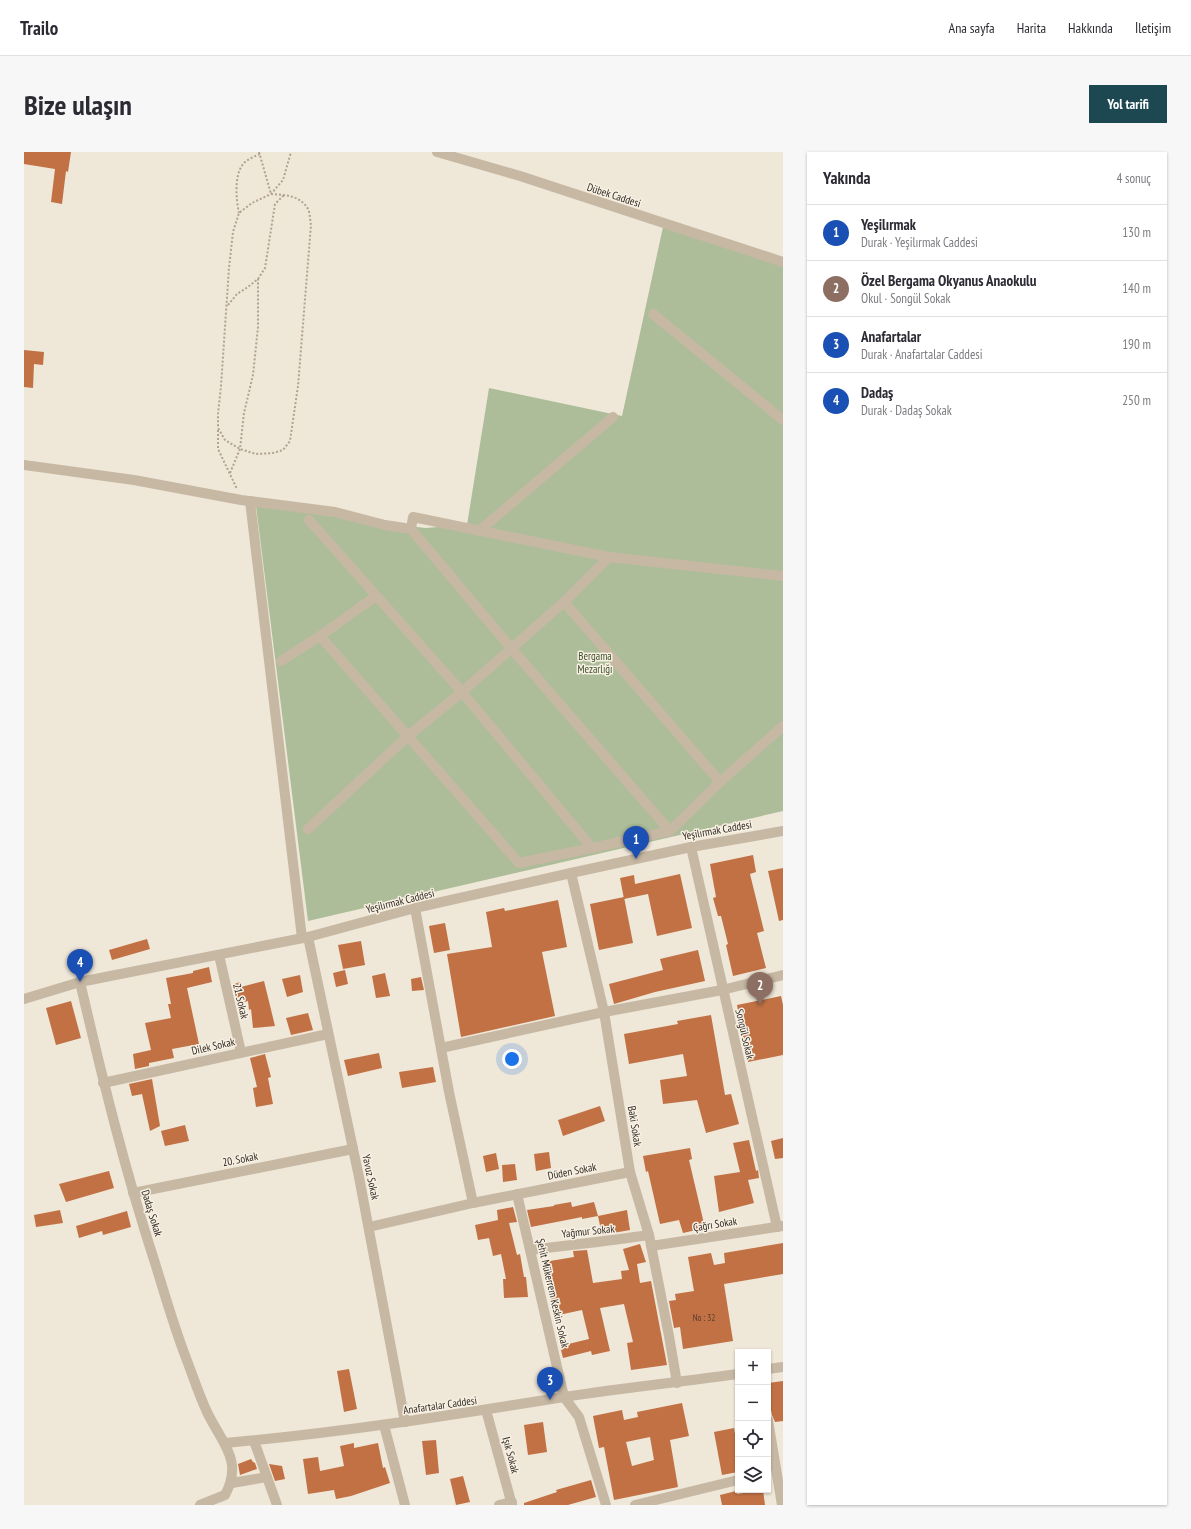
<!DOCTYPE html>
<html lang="tr">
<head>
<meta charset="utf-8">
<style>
	:root { --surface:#fff; --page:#f7f7f7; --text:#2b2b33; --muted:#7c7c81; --line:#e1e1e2; --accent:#1d4852 }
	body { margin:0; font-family:"PT Sans Narrow",sans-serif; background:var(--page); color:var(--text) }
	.controls { position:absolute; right:12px; bottom:12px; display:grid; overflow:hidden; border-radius:0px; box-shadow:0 1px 3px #0004 }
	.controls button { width:36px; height:36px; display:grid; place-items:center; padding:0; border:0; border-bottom:1px solid var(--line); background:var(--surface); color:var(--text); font:20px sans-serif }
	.you { position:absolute; left:488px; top:907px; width:14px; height:14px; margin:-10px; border:3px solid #fff; border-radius:50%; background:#1a73e8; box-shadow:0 0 0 6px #1a73e833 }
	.badge { display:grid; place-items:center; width:26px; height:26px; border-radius:50%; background:var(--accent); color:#fff; font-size:13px; font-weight:700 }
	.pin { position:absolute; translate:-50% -33px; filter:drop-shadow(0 1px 2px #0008) }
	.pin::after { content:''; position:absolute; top:21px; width:14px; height:12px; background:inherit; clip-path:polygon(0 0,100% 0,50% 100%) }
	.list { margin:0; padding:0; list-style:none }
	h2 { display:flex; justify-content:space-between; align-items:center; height:52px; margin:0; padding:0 16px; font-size:17px }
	h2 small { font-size:13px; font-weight:400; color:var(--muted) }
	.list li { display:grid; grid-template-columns:26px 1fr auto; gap:12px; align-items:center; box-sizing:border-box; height:56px; padding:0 16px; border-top:1px solid var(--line) }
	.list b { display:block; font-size:15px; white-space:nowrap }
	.list p { margin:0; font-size:13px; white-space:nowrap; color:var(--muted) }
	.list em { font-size:13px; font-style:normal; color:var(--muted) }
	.icon { flex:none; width:22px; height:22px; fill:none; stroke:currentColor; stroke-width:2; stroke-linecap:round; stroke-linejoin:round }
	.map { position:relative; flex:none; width:759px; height:1353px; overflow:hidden; border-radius:0px }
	header { display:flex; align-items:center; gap:24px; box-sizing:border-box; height:56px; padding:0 20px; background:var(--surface); border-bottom:1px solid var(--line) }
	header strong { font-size:19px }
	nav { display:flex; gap:22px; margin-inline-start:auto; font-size:14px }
	.intro { display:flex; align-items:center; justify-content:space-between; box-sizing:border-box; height:96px; padding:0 24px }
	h1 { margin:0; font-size:28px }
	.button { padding:10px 18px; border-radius:0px; background:var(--accent); color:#fff; font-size:14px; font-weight:700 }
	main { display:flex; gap:24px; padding:0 24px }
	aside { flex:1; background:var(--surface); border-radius:0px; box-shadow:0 1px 3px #0004 }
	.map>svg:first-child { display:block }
</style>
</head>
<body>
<header>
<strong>Trailo</strong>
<nav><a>Ana sayfa</a><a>Harita</a><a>Hakkında</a><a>İletişim</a></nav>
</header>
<div class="intro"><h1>Bize ulaşın</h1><a class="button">Yol tarifi</a></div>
<main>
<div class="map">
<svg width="759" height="1353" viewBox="0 0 759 1353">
	<rect width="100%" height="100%" fill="#efe7d8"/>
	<!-- green -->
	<polygon fill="#adbd99" points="639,75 759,114 759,659 284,769 232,354 401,376 443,373 465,236 598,264"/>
	<!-- building -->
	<g fill="#c17144" fill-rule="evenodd">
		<polygon points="0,0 47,0 44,20 42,19 38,52 27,50 31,17 0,12"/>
		<polygon points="0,198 20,200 19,213 10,212 9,236 0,235"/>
		<polygon points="729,703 732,720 726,722 740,779 733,781 742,816 709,824 702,793 704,792 697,764 694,764 689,746 692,745 686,712"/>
		<polygon points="759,716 759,768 755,769 744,719"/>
		<polygon points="656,722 668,776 633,784 624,742 600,747 596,726 610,723 611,732"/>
		<polygon points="600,745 609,791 575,798 566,752"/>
		<polygon points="534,748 543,795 518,800 531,864 437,885 423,802 468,795 462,760 480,756 481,759"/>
		<polygon points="421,771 426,798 410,801 405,774"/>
		<polygon points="123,787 126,797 88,808 85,798"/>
		<polygon points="337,789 341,813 319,817 314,793"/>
		<polygon points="674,798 681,829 631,840 590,852 585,832 639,818 636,807"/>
		<polygon points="185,815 188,830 163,836 175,892 148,897 150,906 125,911 125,914 111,917 109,902 127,898 121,871 147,866 144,852 147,852 142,826 169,821 169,819"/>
		<polygon points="321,818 324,832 312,835 309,821"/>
		<polygon points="361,821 366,844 352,846 348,824"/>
		<polygon points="276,823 279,840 263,845 258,827"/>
		<polygon points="397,825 400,838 388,839 387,827"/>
		<polygon points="240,829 251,874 229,876 227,857 225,858 224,849 213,852 208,833 216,830 217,835"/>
		<polygon points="757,844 759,853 759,903 724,910 713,853"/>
		<polygon points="47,849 57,886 32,893 22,856"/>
		<polygon points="284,861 289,878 267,883 262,866"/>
		<polygon points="687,863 701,943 707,942 715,972 682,981 673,948 639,952 636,928 663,924 659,902 605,912 600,882 654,872 653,869"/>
		<polygon points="355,901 358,916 324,924 320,908"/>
		<polygon points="241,902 247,925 244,926 249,952 232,955 229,936 233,935 226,906"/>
		<polygon points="409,915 412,930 378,936 375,920"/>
		<polygon points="128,927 136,974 126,979 118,942 108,944 105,932"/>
		<polygon points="576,954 581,969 539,984 534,968"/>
		<polygon points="161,973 165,989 141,994 137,979"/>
		<polygon points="759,986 759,1006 751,1007 747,989"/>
		<polygon points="725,988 732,1019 734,1018 735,1026 724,1028 730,1051 695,1060 690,1024 716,1020 709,991"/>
		<polygon points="666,996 668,1007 665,1008 681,1076 659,1081 655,1068 636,1072 624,1019 622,1020 619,1004"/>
		<polygon points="525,1000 527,1016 512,1019 510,1002"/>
		<polygon points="472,1001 475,1017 462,1020 459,1004"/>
		<polygon points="491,1012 493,1028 479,1030 478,1013"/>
		<polygon points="85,1019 90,1036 42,1050 35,1032"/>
		<polygon points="547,1050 548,1055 570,1050 574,1064 558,1067 558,1065 507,1075 503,1058 530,1054 530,1053"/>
		<polygon points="489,1055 493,1070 485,1071 493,1103 496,1102 500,1125 502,1125 504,1145 480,1146 479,1127 482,1127 477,1102 469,1104 465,1086 454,1088 451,1073 474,1068 473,1058"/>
		<polygon points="36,1058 39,1071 12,1075 10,1063"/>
		<polygon points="603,1058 606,1078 578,1083 574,1064"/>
		<polygon points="103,1059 107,1075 79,1083 78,1079 55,1086 52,1074"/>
		<polygon points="759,1091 759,1122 700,1132 709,1189 659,1197 656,1175 650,1176 645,1149 652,1148 651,1142 670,1139 664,1105 687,1101 690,1113 701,1111 700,1101"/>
		<polygon points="616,1092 622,1110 613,1112 616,1131 627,1129 643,1213 607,1218 603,1191 609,1190 600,1152 576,1156 586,1199 568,1203 567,1199 539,1206 536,1194 565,1187 558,1158 530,1164 520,1110 550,1105 549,1099 563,1098 569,1131 598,1127 597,1119 605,1118 599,1097"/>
		<polygon points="325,1217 333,1257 320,1260 313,1219"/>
		<polygon points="759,1229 759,1269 751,1270 748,1263 744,1241 744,1231"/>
		<path d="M658,1251L665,1284L646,1288L654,1335L590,1348L580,1295L575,1296L569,1264L598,1258L600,1268L614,1265L613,1260ZM626,1285L630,1308L608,1314L602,1290Z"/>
		<polygon points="519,1270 523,1300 504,1303 500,1273"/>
		<polygon points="710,1276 714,1300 714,1320 698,1323 690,1280"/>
		<polygon points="412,1288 415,1321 402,1323 398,1289"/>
		<polygon points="330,1291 330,1296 354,1291 359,1316 361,1315 366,1331 327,1344 312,1347 310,1338 284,1342 279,1307 294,1305 296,1319 320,1314 316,1294"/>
		<polygon points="227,1307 229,1310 231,1311 233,1317 216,1323 214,1312"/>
		<polygon points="245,1312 258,1314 261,1327 251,1329"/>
		<polygon points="439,1324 446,1350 432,1353 426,1327"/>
		<polygon points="567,1328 572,1345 544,1353 500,1353 500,1351 533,1340 532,1338"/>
		<polygon points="739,1338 741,1353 698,1353 696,1343 712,1339 713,1342"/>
	</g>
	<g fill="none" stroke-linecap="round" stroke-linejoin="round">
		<!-- path -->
		<g stroke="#b2a28f" stroke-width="2" stroke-dasharray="2 2" stroke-linecap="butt">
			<polyline points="235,0 247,42"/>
			<path d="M247,42C261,43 276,43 284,57C286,61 286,68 287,73L274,234L266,289L259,298L249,301L232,302L216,297L201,288L194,276V262L197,234L205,116L209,80L215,61L228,51L247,42L259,28L267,0"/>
			<path d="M215,61C212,47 210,24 219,12C222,8 231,4 236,2"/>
			<polyline points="204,153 213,142 224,135 234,127 241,116 251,52 260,43"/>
			<polyline points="194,278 194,297 213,337"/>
			<polyline points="206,321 216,297 220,261 229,223 234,175 234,127"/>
		</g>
		<!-- minor -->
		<g stroke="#c7b8a4" stroke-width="10">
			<polyline points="413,0 496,24 759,110"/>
			<polyline points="629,162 759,268"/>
			<polyline points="0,313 110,328 217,348 311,360 361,373 387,377 389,365 585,405 759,424"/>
			<polyline points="226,349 278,786"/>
			<polyline points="285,368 438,540 568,696 646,679"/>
			<polyline points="387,377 487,496 646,679 696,630"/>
			<polyline points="455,379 589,265"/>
			<polyline points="352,444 296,484 495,711 568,696"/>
			<polyline points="540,450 696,630 759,574"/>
			<polyline points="257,509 296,484"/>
			<polyline points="284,677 384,584 438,540 540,450 585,405"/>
			<polyline points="667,695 753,1075"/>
			<polyline points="547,721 580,860 606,1020 625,1083 645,1184 653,1231"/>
			<polyline points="391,756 425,940 449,1051"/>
			<polyline points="284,785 335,1025 381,1270"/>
			<polyline points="195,803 217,900"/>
			<path d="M56,830C78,925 101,1019 131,1111C141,1143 150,1175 162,1206C169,1224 175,1243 183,1260C197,1290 220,1308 201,1343L176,1353"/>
			<polyline points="0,847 56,830 284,785 391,756 547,721 667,695 759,679"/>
			<polyline points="417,896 580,860 698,838 759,823"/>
			<polyline points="79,931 304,882"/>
			<polyline points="109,1041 329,997"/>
			<polyline points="493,1042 540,1245 555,1265 582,1353"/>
			<polyline points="345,1075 449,1051 606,1020"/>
			<polyline points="627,1094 759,1074"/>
			<path d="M507,1098C546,1093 585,1089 625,1083"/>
			<polyline points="744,1217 759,1215"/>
			<polyline points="462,1258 488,1353"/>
			<polyline points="744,1268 758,1353"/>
			<polyline points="360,1273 381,1353"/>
			<polyline points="230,1289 253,1353"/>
			<path d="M201,1291C315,1281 428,1263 540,1245C598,1236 656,1230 714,1222"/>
			<polyline points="208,1331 243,1325"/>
			<polyline points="475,1353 488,1350"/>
			<polyline points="611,1353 714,1328"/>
		</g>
	</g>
	<g text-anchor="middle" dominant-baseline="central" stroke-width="3" stroke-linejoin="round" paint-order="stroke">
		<!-- number labels -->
		<g font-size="9" fill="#563c2e">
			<text x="680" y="1165">No : 32</text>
		</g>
		<!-- street labels -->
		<g font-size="11" fill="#322b26" stroke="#f8f1e3">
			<text transform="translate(590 43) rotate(18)">Dübek Caddesi</text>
			<text transform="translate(693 678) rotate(-10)">Yeşilırmak Caddesi</text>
			<text transform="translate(376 749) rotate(-14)">Yeşilırmak Caddesi</text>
			<text transform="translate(217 849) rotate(77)">21. Sokak</text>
			<text transform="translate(721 882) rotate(77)">Songül Sokak</text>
			<text transform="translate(189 894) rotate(-13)">Dilek Sokak</text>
			<text transform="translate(611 974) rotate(81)">Baki Sokak</text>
			<text transform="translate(216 1007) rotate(-11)">20. Sokak</text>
			<text transform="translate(548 1019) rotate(-11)">Düden Sokak</text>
			<text transform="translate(347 1025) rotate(78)">Yavuz Sokak</text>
			<text transform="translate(128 1061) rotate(73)">Dadaş Sokak</text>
			<text transform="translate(691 1072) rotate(-9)">Çağrı Sokak</text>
			<text transform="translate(564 1079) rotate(-6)">Yağmur Sokak</text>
			<text transform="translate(529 1141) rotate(77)">Şehit Mükerrem Keskin Sokak</text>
			<text transform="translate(416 1253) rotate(-8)">Anafartalar Caddesi</text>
			<text transform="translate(487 1303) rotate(75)">Işık Sokak</text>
		</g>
		<!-- park labels -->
		<g font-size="11" fill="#3e4f2b" stroke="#f8f1e3">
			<text x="571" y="504">Bergama<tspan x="571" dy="13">Mezarlığı</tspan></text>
		</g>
	</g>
</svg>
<div class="controls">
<button>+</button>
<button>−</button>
<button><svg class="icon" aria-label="locate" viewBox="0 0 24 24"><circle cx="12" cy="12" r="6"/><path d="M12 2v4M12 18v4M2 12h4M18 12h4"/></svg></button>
<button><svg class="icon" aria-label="layers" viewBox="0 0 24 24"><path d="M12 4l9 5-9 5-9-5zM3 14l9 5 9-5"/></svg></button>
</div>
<div class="you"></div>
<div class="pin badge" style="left:612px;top:707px;background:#1a4fb4">1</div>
<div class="pin badge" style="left:736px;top:853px;background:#8d6e63">2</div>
<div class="pin badge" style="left:526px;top:1248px;background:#1a4fb4">3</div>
<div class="pin badge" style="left:56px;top:830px;background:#1a4fb4">4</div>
</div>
<aside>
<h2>Yakında<small>4 sonuç</small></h2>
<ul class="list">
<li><span class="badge" style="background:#1a4fb4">1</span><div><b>Yeşilırmak</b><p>Durak · Yeşilırmak Caddesi</p></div><em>130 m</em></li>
<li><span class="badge" style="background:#8d6e63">2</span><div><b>Özel Bergama Okyanus Anaokulu</b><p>Okul · Songül Sokak</p></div><em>140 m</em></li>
<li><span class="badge" style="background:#1a4fb4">3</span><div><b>Anafartalar</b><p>Durak · Anafartalar Caddesi</p></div><em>190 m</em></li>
<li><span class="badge" style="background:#1a4fb4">4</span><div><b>Dadaş</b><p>Durak · Dadaş Sokak</p></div><em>250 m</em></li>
</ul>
</aside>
</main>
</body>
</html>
